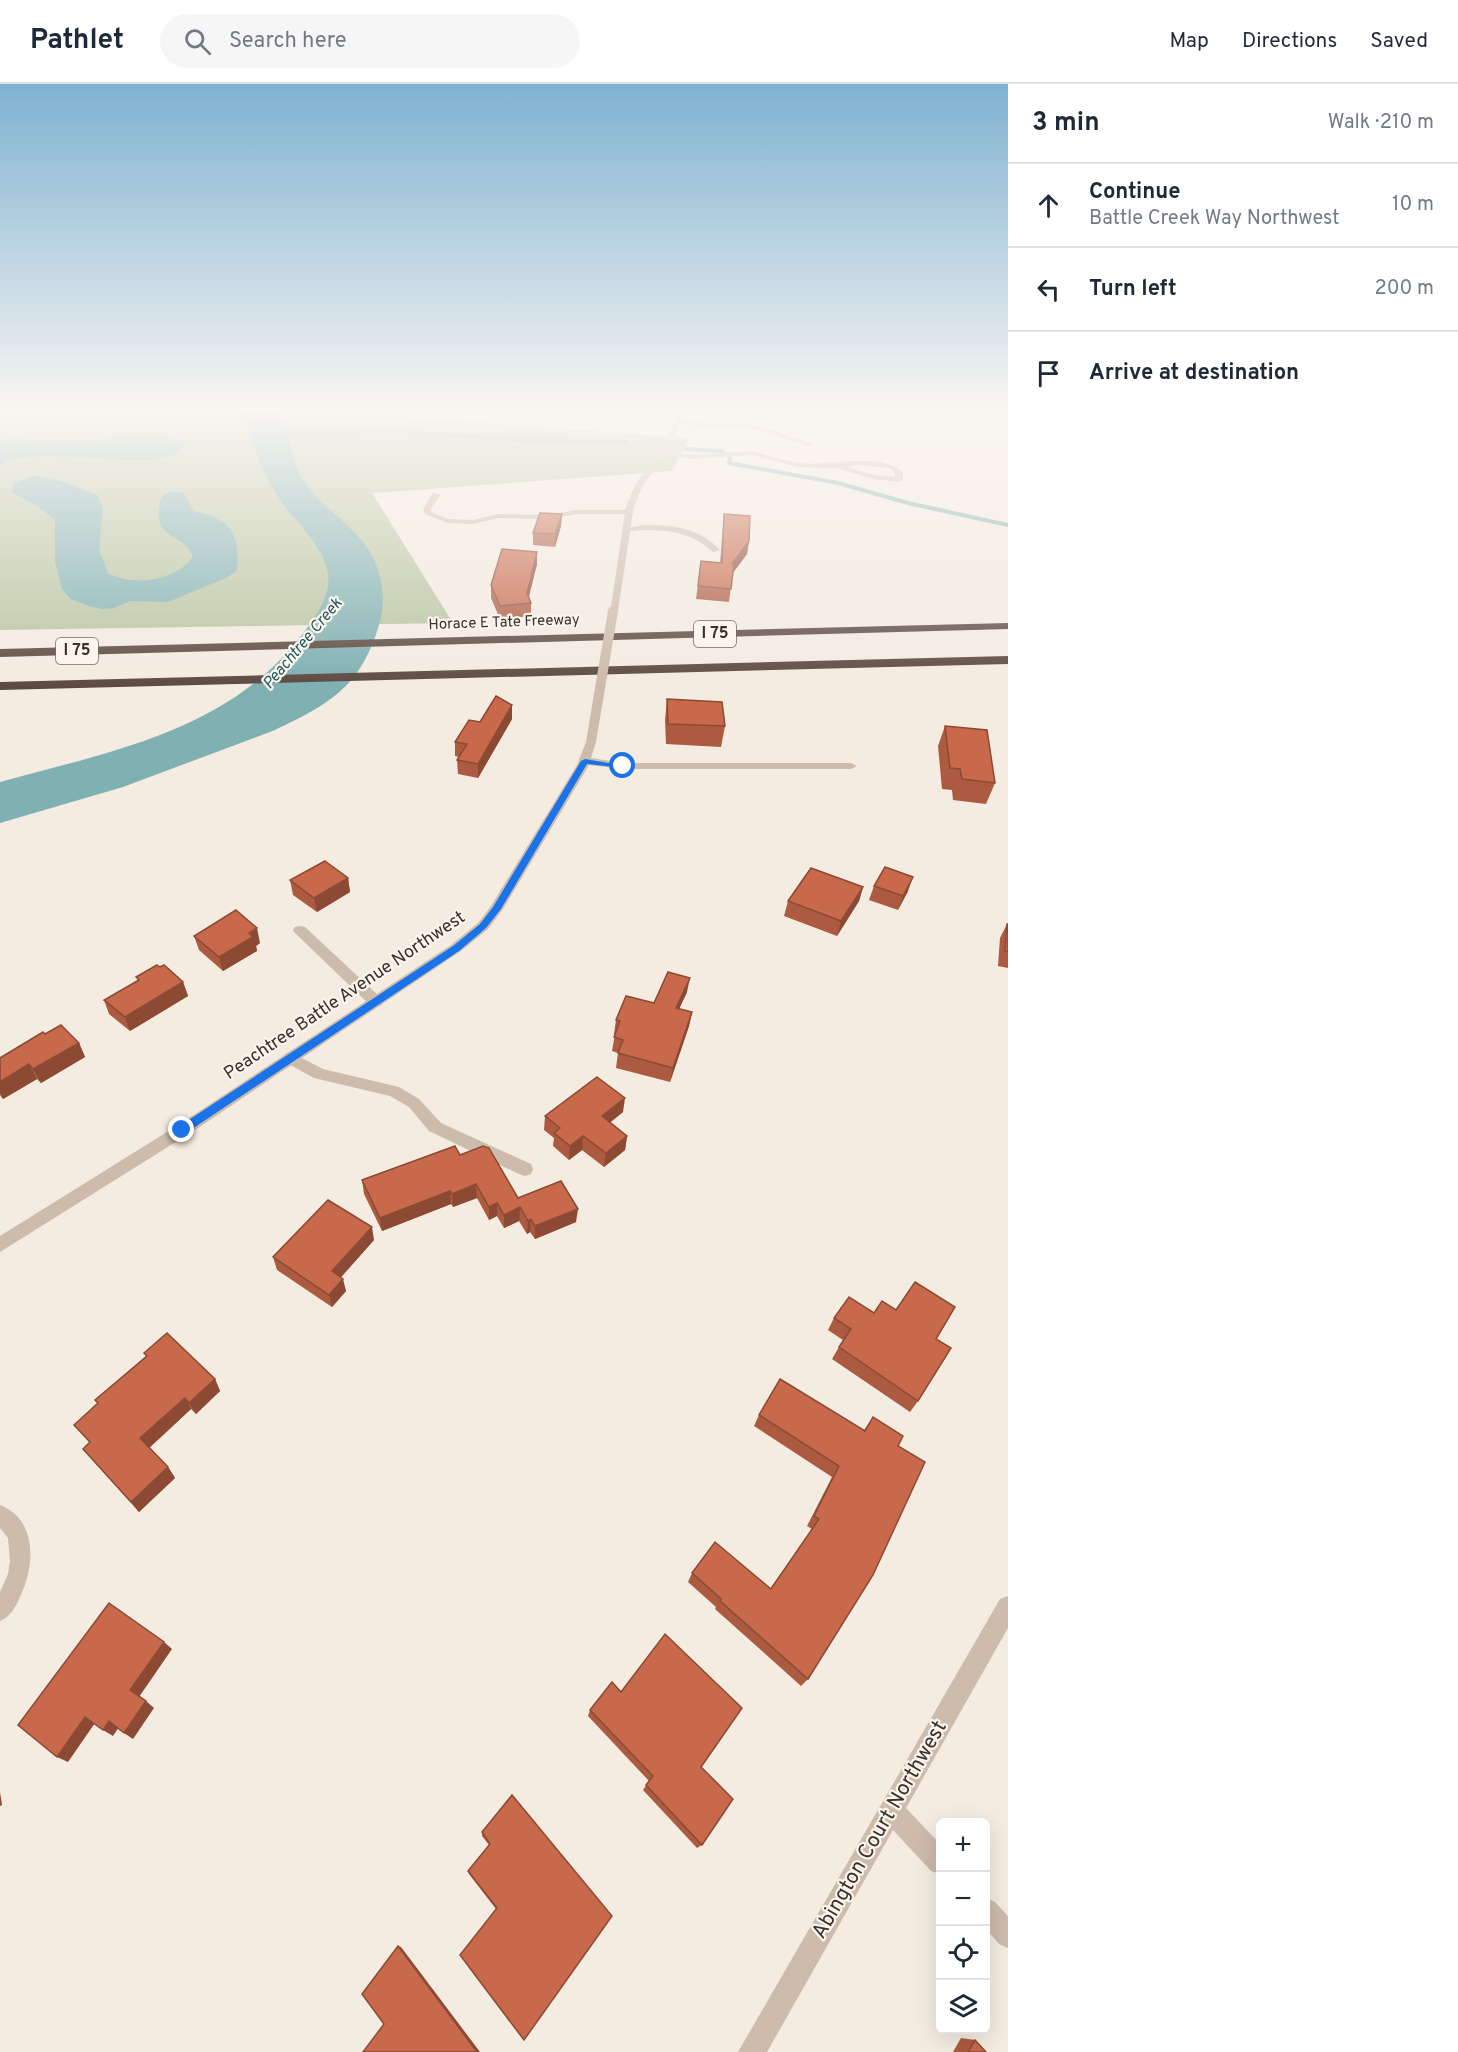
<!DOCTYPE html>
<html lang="en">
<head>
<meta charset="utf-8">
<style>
	:root { --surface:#fff; --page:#f6f6f7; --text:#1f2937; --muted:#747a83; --line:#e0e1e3 }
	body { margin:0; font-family:Overpass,sans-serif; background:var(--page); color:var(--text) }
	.controls { position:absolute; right:18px; bottom:18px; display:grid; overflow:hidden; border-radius:9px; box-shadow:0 6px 24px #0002 }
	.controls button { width:54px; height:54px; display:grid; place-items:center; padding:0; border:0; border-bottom:2px solid var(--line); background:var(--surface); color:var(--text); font:30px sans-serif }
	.stop { position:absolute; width:18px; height:18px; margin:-14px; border:4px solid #1a73e8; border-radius:50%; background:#fff }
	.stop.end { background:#1a73e8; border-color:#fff; box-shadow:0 2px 6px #0008 }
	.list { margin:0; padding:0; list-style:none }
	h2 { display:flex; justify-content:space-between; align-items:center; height:78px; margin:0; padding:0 24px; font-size:26px }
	h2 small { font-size:20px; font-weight:400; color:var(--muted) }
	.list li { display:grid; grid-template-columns:39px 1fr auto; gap:18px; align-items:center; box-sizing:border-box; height:84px; padding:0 24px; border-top:2px solid var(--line) }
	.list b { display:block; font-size:22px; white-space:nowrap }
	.list p { margin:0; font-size:20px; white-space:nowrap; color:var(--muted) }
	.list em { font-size:20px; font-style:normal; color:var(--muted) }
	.icon { flex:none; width:33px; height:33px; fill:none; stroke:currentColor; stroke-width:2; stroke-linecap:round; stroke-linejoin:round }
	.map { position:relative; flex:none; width:1008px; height:1968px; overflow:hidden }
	header { display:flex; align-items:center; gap:36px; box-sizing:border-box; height:84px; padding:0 30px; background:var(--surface); border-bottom:2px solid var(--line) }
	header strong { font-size:28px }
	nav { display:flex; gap:33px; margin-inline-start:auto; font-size:21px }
	.search { width:420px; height:54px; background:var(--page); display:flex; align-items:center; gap:15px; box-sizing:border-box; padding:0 21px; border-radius:33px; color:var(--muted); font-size:22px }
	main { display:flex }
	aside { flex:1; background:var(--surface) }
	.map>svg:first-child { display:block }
</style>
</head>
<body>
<header>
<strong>Pathlet</strong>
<div class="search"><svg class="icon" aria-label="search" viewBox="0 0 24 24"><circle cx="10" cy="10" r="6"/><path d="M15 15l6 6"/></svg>Search here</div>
<nav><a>Map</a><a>Directions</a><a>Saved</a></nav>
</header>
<main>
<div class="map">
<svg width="1008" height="1968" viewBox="0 0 1008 1968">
	<rect width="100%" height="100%" fill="#f4ebe1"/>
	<!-- green -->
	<polygon fill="#b8c4a0" points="0,329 371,329 370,330 689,354 672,387 372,409 453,539 0,546"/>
	<!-- water -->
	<g fill="#7fb0b2">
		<path d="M240,329H279C292,351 290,374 301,393C315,418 349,438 366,462C382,485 387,514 379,541C361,602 330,620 275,646L123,703L0,739V698C112,667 234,646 307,544C320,526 334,506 326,482C318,455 292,435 277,411C260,386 253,356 240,329Z"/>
		<path d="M143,352L183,357L184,363C155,395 47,356 0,381V357L16,355L72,359Z"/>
		<path d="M34,392L61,397L97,411L103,425L99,466L108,489C132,503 178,497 193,472C184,450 155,456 159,424C160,419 160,414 164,411C169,407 177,408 183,409L194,427C231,435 240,449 237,487L226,494L168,518L130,517L114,524L102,525L89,522L71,515L62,505L55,478V436L39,423L12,408L14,399Z"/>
	</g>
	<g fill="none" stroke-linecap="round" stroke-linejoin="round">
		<!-- stream -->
		<g stroke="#7fb0b2" stroke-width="4">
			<polyline points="280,349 397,347 516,356 626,358"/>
			<polyline points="686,365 722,367 730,373 729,379 838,399 908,419 1008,441"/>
		</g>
		<!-- lane -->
		<g fill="#cdbbac" fill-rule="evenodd">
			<polygon points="676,338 754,340 814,360 807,362 753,344 678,341"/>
			<path d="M752,367C767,371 783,376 798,379C826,383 883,367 903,389V396L899,398L873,395L837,384L798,383L752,371L693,375L657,370L661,368L693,371ZM855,381L890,384L895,389V393L874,391L847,383Z"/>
			<polygon points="433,409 440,411 431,425 432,429 449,435 473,436 499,430 549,431 577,426 629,426 633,428 629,430 577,430 549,435 499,434 473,440 448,439 425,430 423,425"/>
			<path d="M644,441C673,441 700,444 720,466L713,468C691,449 674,446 645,446C637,446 628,449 622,445Z"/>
			<polygon points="300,842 305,843 381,914 383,918 381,922 371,922 295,849 293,846 295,843"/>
			<polygon points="290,968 323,985 399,1003 419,1015 441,1039 531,1080 533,1085 531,1090 525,1092 519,1090 429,1047 409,1023 390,1012 314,994 285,978 283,974 285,970"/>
		</g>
		<!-- street -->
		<g fill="#cdbbac" fill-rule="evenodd">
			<polygon points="678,329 684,329 672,361 643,401 634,422 618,527 610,529 626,422 635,401 664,361"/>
			<polygon points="597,619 602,622 596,658 591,674 623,679 851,679 857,682 851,685 623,685 589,681 503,825 488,845 461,867 195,1046 0,1168 0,1152 183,1038 451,861 478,839 491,822 577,681 586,658 592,622"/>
			<path d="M0,1421C38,1436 35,1482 20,1513C15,1524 11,1532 0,1537V1508L8,1490L10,1477L8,1454L0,1444Z"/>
			<polygon points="1008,1512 1008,1544 906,1724 940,1760 940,1790 931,1787 893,1746 767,1968 738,1968 1000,1515"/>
			<polygon points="986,1814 995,1818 1008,1832 1008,1864 999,1860 986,1845"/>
		</g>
		<!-- highway -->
		<g fill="#5c4a42" fill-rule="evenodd">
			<polygon points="1008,539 1008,545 0,573 0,565"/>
			<polygon points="1008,572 1008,580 0,606 0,598"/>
		</g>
		<!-- street-bridge -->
		<polyline stroke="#cdbbac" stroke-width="10" points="597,622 613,527"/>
	</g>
	<!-- wall -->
	<g fill="#ac5a40">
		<polygon points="768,329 799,329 798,331"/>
		<polygon points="562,430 561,442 555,463 533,461 533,449"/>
		<polygon points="724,430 749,457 747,470 733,488 729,518 696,515 701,477 720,479 723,442"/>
		<polygon points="537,468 537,480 529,513 531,519 531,532 500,535 491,514 491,501"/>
		<polygon points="667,615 725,642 721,663 666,660 665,636"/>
		<polygon points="512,621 512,635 478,694 458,690 457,676 459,673 455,672 455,658 480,638"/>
		<polygon points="945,642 995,699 986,720 953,716 952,706 942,705 938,662"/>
		<polygon points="348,794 350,808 317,828 293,811 290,796"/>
		<polygon points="874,802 908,807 898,826 869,816"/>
		<polygon points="863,803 859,817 837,852 784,832 788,817"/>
		<polygon points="1007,840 1008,840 1008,884 998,882 1000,854"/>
		<polygon points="194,852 260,859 256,862 257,867 223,887 199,866"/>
		<polygon points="136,893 183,898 188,912 130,947 109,930 104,916 138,896"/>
		<polygon points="687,908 679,925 692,928 689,942 670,998 616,984 618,969 612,967 615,950 614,950 616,936 654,919"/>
		<polygon points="45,950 79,959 85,973 41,999 37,995 3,1015 0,1011 0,974"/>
		<polygon points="623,1028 610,1038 627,1052 625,1066 604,1083 582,1066 569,1076 553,1062 554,1054 544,1046 545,1032"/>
		<polygon points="460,1071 518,1114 576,1138 535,1155 530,1148 527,1150 519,1137 504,1144 497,1132 489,1136 477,1114 453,1123 451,1120 382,1147 364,1110 362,1096"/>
		<polygon points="374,1156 341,1193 346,1207 332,1223 277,1186 273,1173"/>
		<polygon points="874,1229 936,1255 918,1317 910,1328 832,1275 843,1256 828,1246 834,1234"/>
		<polygon points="144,1269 215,1295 220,1307 196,1330 191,1325 149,1364 168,1383 175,1394 139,1428 83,1365 90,1359 74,1341 98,1320 95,1316 146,1272"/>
		<polygon points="759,1331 864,1346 873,1333 898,1362 808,1595 801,1602 715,1525 716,1523 688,1498 692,1489 770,1505 812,1445 807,1442 832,1393 754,1342"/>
		<polygon points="590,1626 701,1683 702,1761 697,1764 643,1706 649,1697 588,1632"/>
		<polygon points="482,1748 612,1832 496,1825 469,1790 468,1787 489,1761 482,1752"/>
		<polygon points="961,1954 975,1956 986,1968 953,1968"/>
	</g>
	<!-- shaded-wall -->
	<g fill="#8c4a34">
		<polygon points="562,430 561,442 555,463 555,450"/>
		<polygon points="749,457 747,470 730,493 732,480"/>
		<polygon points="537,468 537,480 526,522 527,509"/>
		<polygon points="512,621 512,635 478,694 478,680"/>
		<polygon points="913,793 908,807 898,826 903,812"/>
		<polygon points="348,794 350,808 317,828 314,814"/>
		<polygon points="863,803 859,817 837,852 841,837"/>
		<polygon points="257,844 260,859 256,862 257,867 223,887 219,873"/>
		<polygon points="690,894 687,908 673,938 676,924"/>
		<polygon points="183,898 188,912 130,947 125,933"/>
		<polygon points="692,928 689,942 670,998 673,984"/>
		<polygon points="79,959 85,973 41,999 33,985"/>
		<polygon points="29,980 37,995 3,1015 0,1009 0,998"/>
		<polygon points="625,1014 623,1028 601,1046 602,1032"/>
		<polygon points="583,1052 582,1066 569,1076 570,1062"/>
		<polygon points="627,1052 625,1066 604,1083 606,1069"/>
		<polygon points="476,1100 477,1114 453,1123 452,1110"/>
		<polygon points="450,1107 451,1120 382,1147 380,1134"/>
		<polygon points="497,1119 497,1132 489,1136 489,1123"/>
		<polygon points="520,1123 519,1137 504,1144 504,1131"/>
		<polygon points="578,1125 576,1138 535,1155 535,1142"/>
		<polygon points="531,1135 530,1148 527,1150 528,1137"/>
		<polygon points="372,1143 374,1156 335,1200 332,1187"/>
		<polygon points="343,1195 346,1207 332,1223 329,1211"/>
		<polygon points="215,1295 220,1307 196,1330 189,1319"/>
		<polygon points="185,1314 191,1325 148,1365 140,1354"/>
		<polygon points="168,1383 175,1394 139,1428 131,1418"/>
		<polygon points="164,1558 172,1565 139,1613 130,1606"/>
		<polygon points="146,1617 154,1624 133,1655 124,1649"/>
		<polygon points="85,1633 95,1639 68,1678 57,1673"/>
		<polygon points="109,1637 119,1643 113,1652 103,1646"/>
		<polygon points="0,1708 2,1721 0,1722"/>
		<polygon points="398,1862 401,1863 480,1968 477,1968"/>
	</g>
	<!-- building -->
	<g fill="#c8694b" stroke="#8c4a34" stroke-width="1.5">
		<polygon points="540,429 562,430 555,450 533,449"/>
		<polygon points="724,430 750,432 749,457 732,480 734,480 731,505 698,502 701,477 722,479"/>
		<polygon points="502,465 537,468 527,509 531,519 500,522 491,501"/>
		<polygon points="496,612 512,621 478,680 457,676 467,660 455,658 469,636 480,638"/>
		<polygon points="667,615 722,618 725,642 668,640"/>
		<polygon points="945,642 987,646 995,699 962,695 960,685 950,684"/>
		<polygon points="325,777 348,794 314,814 290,796"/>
		<polygon points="885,783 913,793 903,812 874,802"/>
		<polygon points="811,784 863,803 841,837 788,817"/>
		<polygon points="236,826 257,844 249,849 253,853 219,873 194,852"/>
		<polygon points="1007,840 1008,840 1008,868 1005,867"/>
		<polygon points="157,881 160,883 164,881 183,898 125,933 104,916 139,896 136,893"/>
		<polygon points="668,888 690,894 676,924 692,928 673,984 618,969 623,956 614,953 620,937 616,936 626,912 654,919"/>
		<polygon points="61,941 79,959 33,985 29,980 0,998 0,974 43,948 45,950"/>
		<polygon points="597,993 625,1014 602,1032 627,1052 606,1069 583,1052 570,1062 554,1049 560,1044 545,1032"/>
		<polygon points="455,1062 460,1071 483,1062 489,1064 518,1114 561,1097 578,1125 535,1142 531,1135 528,1137 520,1123 504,1131 497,1119 489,1123 476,1100 452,1110 450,1107 380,1134 362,1096"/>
		<polygon points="328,1116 372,1143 332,1187 343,1195 329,1211 273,1173"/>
		<polygon points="915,1198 955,1223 936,1255 951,1264 918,1317 839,1263 851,1245 834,1234 849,1213 874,1229 882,1217 896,1226"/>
		<polygon points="167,1249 215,1295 189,1319 185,1314 140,1354 168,1383 131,1418 83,1365 90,1358 74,1341 98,1319 95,1316 147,1272 144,1269"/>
		<polygon points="780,1295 865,1347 873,1333 903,1352 898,1362 925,1378 873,1491 808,1595 720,1517 721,1515 692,1489 715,1458 771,1505 819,1435 814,1432 839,1382 759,1331"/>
		<polygon points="109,1519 164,1558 130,1606 146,1617 124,1649 109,1637 103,1646 85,1633 57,1673 18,1641"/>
		<polygon points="665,1550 742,1624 701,1683 733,1715 702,1761 646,1701 653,1692 590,1626 612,1598 621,1608"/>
		<polygon points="512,1711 612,1832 524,1956 460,1871 497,1824 468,1787 490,1760 482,1748"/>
		<polygon points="398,1862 477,1968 363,1968 384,1940 362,1910"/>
		<polygon points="975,1956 986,1968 968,1968"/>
	</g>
	<!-- sky -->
	<linearGradient id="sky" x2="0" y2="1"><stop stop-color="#7eb2d2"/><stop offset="0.54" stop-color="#faf6f2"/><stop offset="1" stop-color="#faf6f2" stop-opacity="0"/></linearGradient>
	<rect width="1008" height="604" fill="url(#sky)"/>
	<!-- route -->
	<polygon fill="#1a73e8" points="585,675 626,682 623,684 587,680 501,825 486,844 459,867 186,1049 178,1049 178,1043 453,862 480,840 493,823 581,677"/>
	<g text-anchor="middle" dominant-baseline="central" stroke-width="4.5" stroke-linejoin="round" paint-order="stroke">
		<!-- far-street labels -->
		<g font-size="15" fill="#3b302b" stroke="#fbf5ee">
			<text transform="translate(504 539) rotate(-2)">Horace E Tate Freeway</text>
		</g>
		<!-- shield labels -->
		<g fill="#fbf5ee" stroke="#756b66" stroke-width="1.5">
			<rect x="694" y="537" width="42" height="26" rx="4.5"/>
			<rect x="56" y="554" width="42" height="26" rx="4.5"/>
		</g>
		<g font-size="16" font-weight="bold" fill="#3b302b">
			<text x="715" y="550">I 75</text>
			<text x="77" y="567">I 75</text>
		</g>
		<!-- far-water labels -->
		<g font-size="16" font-style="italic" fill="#1f5a5e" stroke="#fbf5ee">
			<text transform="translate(303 560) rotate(-50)">Peachtree Creek</text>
		</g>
		<!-- street labels -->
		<g font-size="18" fill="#3b302b" stroke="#fbf5ee">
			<text transform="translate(345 912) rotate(-34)">Peachtree Battle Avenue Northwest</text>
		</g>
		<!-- near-street labels -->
		<g font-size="21" fill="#3b302b" stroke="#fbf5ee">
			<text transform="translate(880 1746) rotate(-60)">Abington Court Northwest</text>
		</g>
	</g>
</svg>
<div class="controls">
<button>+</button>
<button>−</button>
<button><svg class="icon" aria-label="locate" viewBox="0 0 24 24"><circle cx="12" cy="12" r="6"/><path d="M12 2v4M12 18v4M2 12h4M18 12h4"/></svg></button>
<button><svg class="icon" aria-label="layers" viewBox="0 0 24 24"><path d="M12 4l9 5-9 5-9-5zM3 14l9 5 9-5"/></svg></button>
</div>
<div class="stop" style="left:623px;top:682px"></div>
<div class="stop end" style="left:182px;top:1046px"></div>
</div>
<aside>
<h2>3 min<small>Walk · 210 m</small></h2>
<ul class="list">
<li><svg class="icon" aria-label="ahead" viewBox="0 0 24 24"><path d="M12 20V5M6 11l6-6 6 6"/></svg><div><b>Continue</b><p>Battle Creek Way Northwest</p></div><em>10 m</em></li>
<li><svg class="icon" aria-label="left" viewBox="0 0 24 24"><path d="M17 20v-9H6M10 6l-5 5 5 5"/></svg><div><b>Turn left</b></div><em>200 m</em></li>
<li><svg class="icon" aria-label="arrive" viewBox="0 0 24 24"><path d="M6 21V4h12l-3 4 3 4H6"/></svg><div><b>Arrive at destination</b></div></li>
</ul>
</aside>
</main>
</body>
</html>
